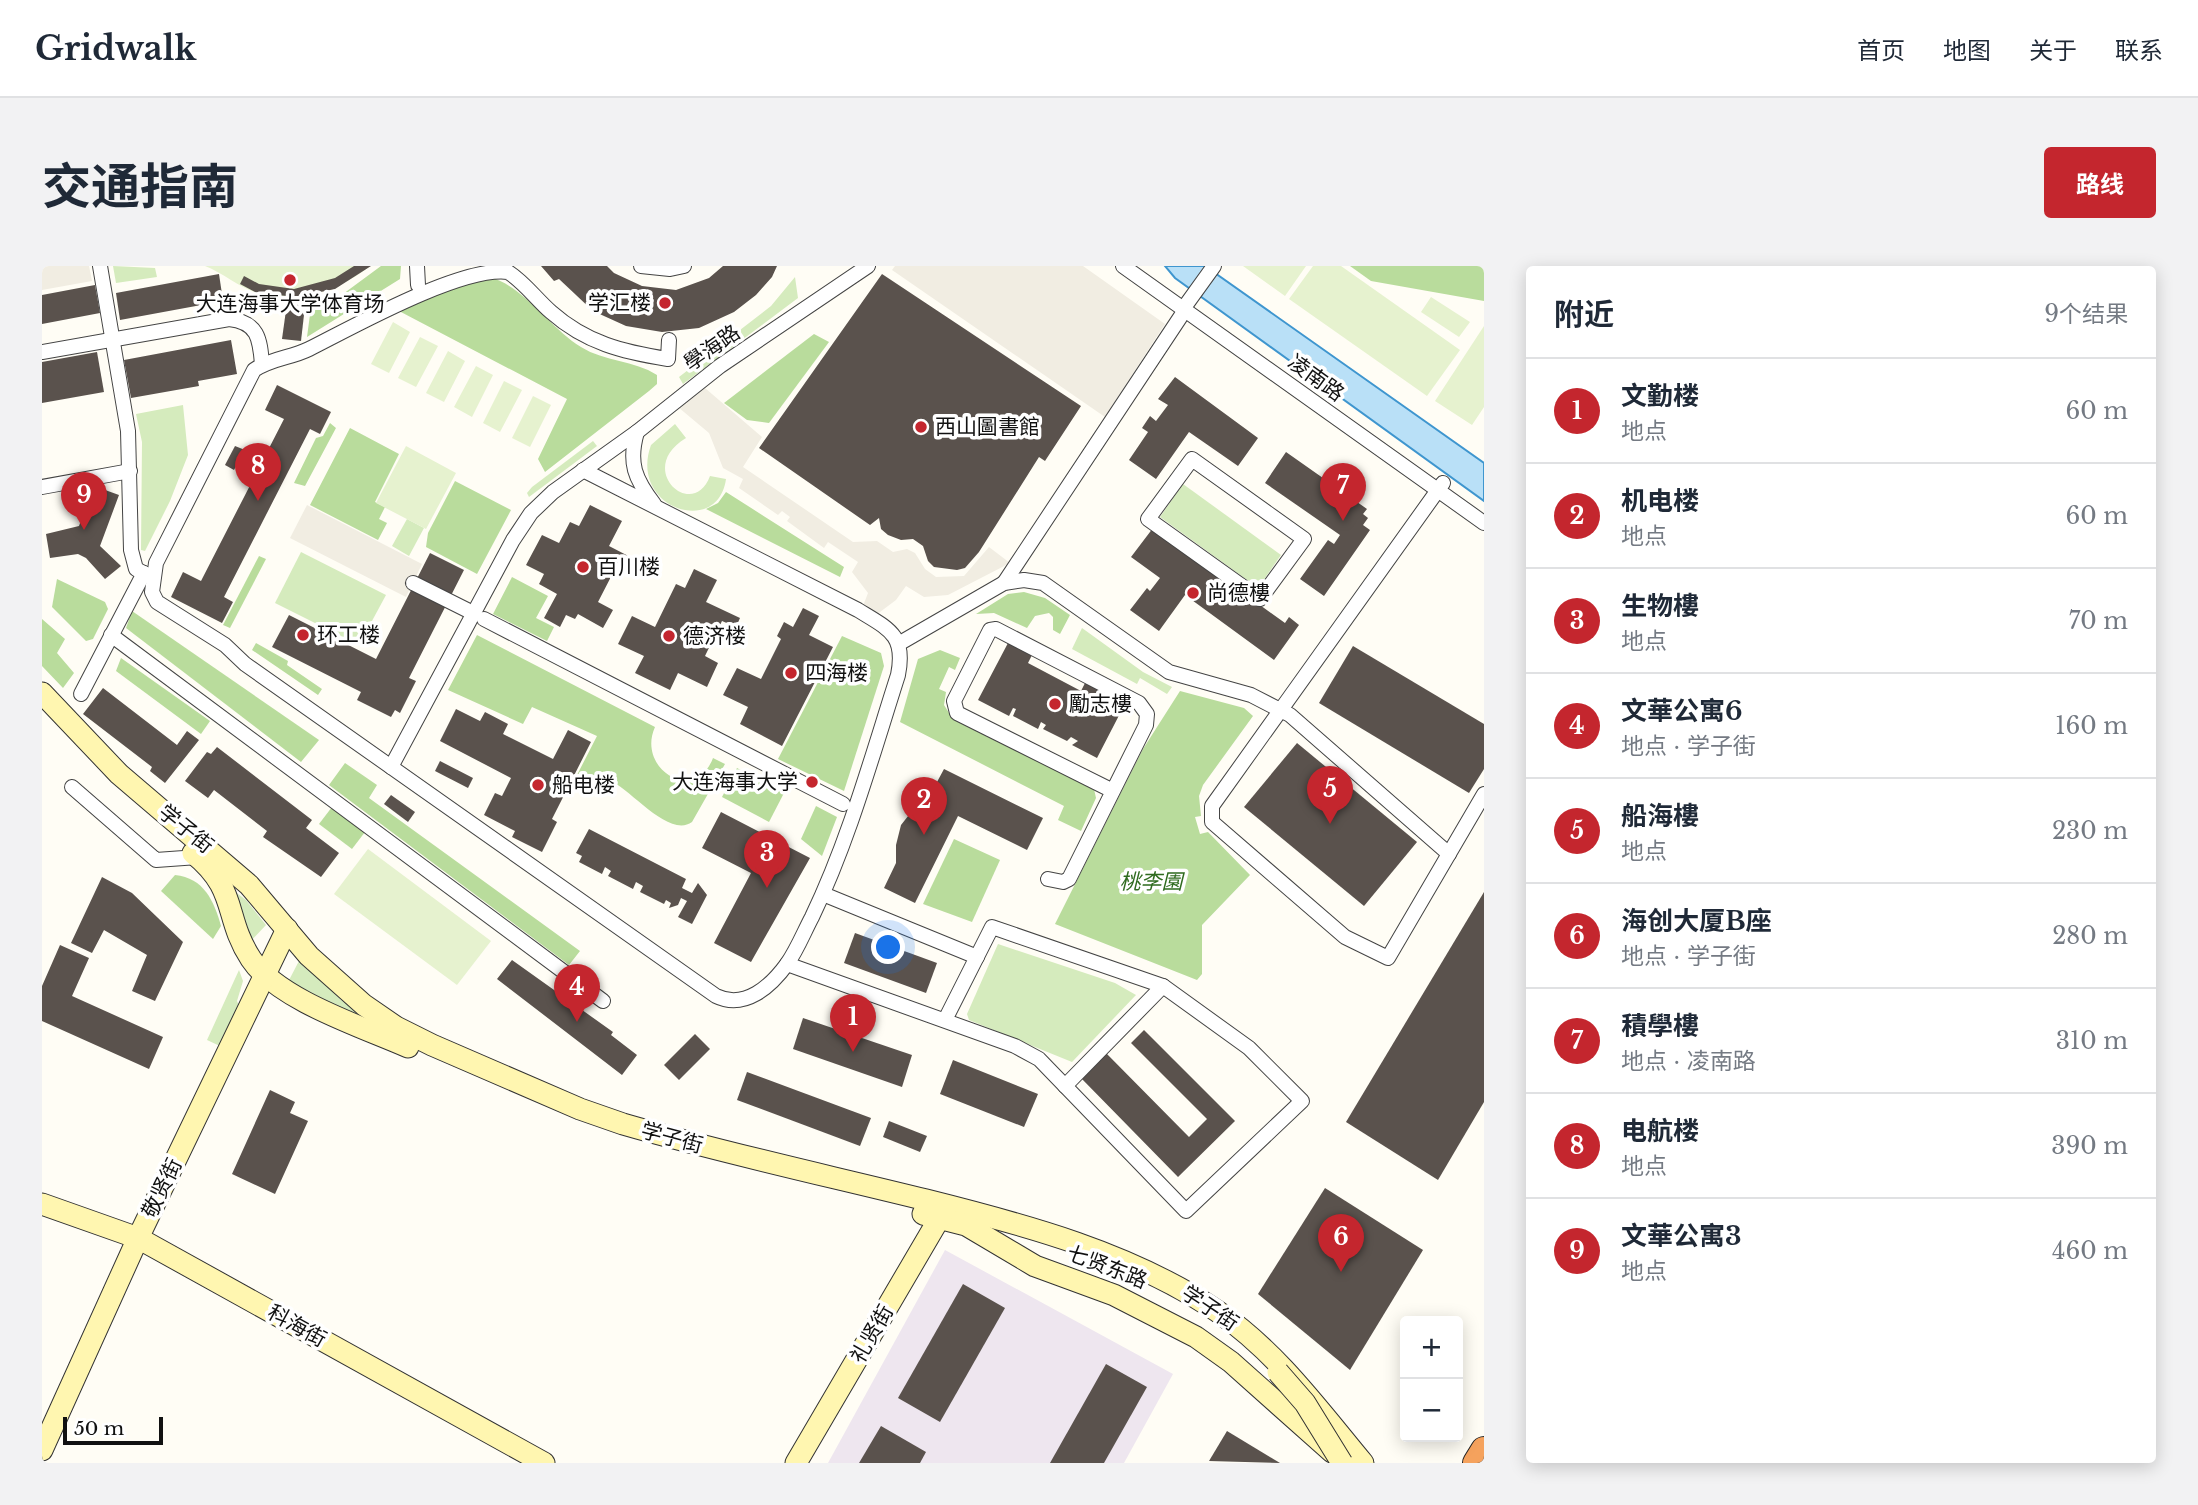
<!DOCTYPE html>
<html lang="zh">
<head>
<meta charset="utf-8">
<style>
	:root { --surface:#fff; --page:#f2f2f3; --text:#1f2937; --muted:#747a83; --line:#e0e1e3; --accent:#c4262e }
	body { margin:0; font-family:"Libre Baskerville","Noto Sans SC",serif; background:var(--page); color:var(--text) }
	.controls { position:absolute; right:21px; bottom:21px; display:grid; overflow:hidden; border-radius:7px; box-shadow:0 4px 18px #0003 }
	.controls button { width:63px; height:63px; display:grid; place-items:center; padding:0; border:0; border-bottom:2px solid var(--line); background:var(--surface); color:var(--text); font:35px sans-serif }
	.scale { position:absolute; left:21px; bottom:18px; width:100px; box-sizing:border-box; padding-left:7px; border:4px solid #111; border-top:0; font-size:19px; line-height:24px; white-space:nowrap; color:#111; -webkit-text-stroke:5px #fff; paint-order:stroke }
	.you { position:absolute; left:847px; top:682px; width:24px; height:24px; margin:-18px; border:5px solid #fff; border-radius:50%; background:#1a73e8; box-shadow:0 0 0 10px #1a73e833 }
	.badge { display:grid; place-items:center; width:46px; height:46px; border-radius:50%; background:var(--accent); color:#fff; font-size:23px; font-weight:700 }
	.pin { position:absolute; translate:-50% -58px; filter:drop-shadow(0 2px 4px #0008) }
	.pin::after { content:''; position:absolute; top:37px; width:24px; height:21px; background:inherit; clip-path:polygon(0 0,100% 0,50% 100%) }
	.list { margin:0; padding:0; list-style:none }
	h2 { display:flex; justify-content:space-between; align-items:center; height:91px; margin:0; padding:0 28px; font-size:30px }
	h2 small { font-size:23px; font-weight:400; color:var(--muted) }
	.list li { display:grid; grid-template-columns:46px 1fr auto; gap:21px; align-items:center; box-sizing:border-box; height:105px; padding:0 28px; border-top:2px solid var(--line) }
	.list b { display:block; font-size:26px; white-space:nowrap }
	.list p { margin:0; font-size:23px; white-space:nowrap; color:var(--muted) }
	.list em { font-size:23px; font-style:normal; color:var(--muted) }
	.map { position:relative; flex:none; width:1442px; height:1197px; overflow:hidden; border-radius:7px }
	header { display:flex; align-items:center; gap:42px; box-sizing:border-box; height:98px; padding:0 35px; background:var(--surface); border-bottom:2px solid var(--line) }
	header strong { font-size:33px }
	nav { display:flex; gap:38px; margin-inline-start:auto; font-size:24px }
	.intro { display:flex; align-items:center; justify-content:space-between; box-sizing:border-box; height:168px; padding:0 42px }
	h1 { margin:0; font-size:49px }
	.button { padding:18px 32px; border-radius:7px; background:var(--accent); color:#fff; font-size:24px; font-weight:700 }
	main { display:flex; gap:42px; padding:0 42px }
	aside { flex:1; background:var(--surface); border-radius:7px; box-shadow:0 4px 18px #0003 }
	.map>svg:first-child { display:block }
</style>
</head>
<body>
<header>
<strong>Gridwalk</strong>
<nav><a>首页</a><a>地图</a><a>关于</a><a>联系</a></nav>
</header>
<div class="intro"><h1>交通指南</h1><a class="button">路线</a></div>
<main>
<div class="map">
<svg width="1442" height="1197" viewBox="0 0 1442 1197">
	<rect width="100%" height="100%" fill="#fffdf5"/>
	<!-- industrial -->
	<polygon fill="#eee6ef" points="903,984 1131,1108 1082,1197 786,1197"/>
	<!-- green -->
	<g fill="#d5ebbd">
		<polygon points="71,0 113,2 115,11 74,17"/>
		<polygon points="753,11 756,32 641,118 637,111 729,40"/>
		<polygon points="141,139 146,189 128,235 103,285 99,284 100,176 94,148"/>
		<path d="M633,158L644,172C592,203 651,256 668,210L684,213C676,272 586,242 609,179Z"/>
		<polygon points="551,175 555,180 487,231 485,227 490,221"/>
		<polygon points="1141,218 1239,289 1216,322 1118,251"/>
		<polygon points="365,253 382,262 367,290 350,280"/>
		<polygon points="259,286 344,329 317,379 233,337"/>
		<polygon points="1040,362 1101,406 1130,421 1125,428 1098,412 1095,418 1030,383"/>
		<polygon points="187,621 204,634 224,659 206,678"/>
		<polygon points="956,678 1073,717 1094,729 1030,796 927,754 925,748"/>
		<polygon points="258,693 299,734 352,768 245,718"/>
		<polygon points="197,704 201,715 195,735 198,742 180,781 165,774"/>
	</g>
	<!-- forest -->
	<g fill="#b9dc9c">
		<polygon points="339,0 359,0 358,13 265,71 269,41 301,28"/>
		<polygon points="1308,0 1442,0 1442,35 1329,15"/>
		<path d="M447,11C481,19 508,62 539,81C563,96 592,94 615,109V118L607,125L503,206L496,193L525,133L357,45L380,31Z"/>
		<polygon points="772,68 787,76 727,157 705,154 682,137"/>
		<polygon points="288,157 294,162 263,220 252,217 274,172 281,170"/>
		<polygon points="308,162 357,188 333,236 343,241 337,253 345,257 336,274 268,239"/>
		<polygon points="413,215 469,244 435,308 384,281 386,267"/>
		<polygon points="684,226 802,301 798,311 664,243 676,237"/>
		<polygon points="217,290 224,293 188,362 181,359"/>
		<polygon points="470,311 506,330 494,352 512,361 505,375 451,348"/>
		<polygon points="15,313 63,336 66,343 51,373 44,375 10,341"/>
		<polygon points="982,326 1003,332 1028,349 1018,368 1011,364 1011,351 1007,347 993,350 985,362 952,347 934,348 966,328"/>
		<polygon points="90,345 277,474 259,496 84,362"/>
		<polygon points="0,353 23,373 15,387 32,407 21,422 0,400"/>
		<path d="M435,369L613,461C594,503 653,539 671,492L683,498L650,556C627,573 588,522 567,514C558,510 545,511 535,509L555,470L490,441L481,458L406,424Z"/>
		<polygon points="800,370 839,387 842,400 802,525 736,493"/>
		<polygon points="214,377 246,395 245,399 280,423 276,429 210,384"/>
		<polygon points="898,384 918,392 913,404 907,401 897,423 904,426 902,439 911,453 1052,523 1054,532 1039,565 1016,554 1022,540 858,456 876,393"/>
		<polygon points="79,392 168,455 159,468 74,405"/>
		<polygon points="1138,425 1202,442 1211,450 1161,519 1157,530 1159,550 1153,551 1158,568 1166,566 1208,609 1160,659 1160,708 1155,714 1013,658 1101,483"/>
		<polygon points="303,497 335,519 327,532 538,685 527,699 287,519"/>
		<polygon points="695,502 742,527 727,556 680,531"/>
		<polygon points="774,540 795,551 780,590 759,573"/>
		<polygon points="290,541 323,566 310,583 277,558"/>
		<polygon points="912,573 958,594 930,656 881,638"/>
		<path d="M133,609C162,612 172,635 179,660L171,673L119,625Z"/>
	</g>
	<!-- pitch -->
	<g fill="#e6f2cf">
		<path d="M163,0H328C297,25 256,37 216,27C198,22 181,7 163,0Z"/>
		<polygon points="1201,0 1264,0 1243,30"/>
		<polygon points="1271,0 1299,0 1418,84 1385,130 1247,33"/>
		<polygon points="1389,31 1428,56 1417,71 1379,46"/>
		<polygon points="351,56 368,66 347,107 329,98"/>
		<polygon points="1442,60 1442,141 1430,159 1393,135"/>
		<polygon points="378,71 396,80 374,121 356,112"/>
		<polygon points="406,85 423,95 402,136 384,127"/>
		<polygon points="434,100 451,109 430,151 412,141"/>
		<polygon points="462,115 480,124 458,166 441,157"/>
		<polygon points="491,130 509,139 488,181 470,172"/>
		<polygon points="364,180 414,207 384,263 334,237"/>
		<polygon points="326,583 449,675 415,719 292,628"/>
	</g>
	<!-- plaza -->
	<g fill="#f1ede2">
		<polygon points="0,0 47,0 50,15 0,24"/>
		<polygon points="853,0 1041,0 1123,58 1063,151 850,4"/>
		<polygon points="663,122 720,171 701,201 811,276 835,275 851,286 865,283 873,287 883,303 894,311 922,310 947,281 968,297 906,329 882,331 864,320 854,334 834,349 821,340 826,327 810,306 816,296 786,276 782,282 745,255 748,251 740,245 736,249 697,222 701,213 681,202 667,167 636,141"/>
		<polygon points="265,239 380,298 364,331 248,272"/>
	</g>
	<!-- water -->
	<polygon fill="#b9e0f7" stroke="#3f96cf" stroke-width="2" points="1123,0 1163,0 1442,197 1442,235 1133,12"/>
	<!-- building -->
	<g fill="#5a524d">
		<polygon points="312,0 329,0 293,23 255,31 215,27 198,18 202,10 217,18 252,23 293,12"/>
		<polygon points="499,0 565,0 572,7 600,20 634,24 667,12 681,0 735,0 730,11 714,29 692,46 657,62 620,66 584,60 551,45 517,13 512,15"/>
		<polygon points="177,8 181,35 78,54 74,27"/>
		<polygon points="840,8 1039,140 1003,195 997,191 937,286 923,302 915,304 892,301 886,295 881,280 871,273 859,274 846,269 839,263 837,252 828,259 717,182"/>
		<polygon points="53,19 58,47 0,58 0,29"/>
		<polygon points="202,28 229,37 226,46 199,37"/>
		<polygon points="245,37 263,40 259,75 240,73"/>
		<polygon points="189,74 195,108 156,115 157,120 89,132 82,94"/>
		<polygon points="55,86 62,126 0,137 0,96"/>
		<polygon points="1133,111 1216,172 1196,200 1147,166 1114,213 1087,194 1106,166 1100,162 1108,150 1114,155 1126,139 1116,133"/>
		<polygon points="235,119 289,146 278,168 268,163 182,331 191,336 180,357 129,331 141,306 159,315 242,153 223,144"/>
		<polygon points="193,180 203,184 192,204 183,199"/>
		<polygon points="1244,186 1325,243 1321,248 1326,252 1321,259 1328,264 1282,330 1258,313 1286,274 1292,278 1298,269 1223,217"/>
		<polygon points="52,220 77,229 58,280 79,300 63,313 44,292 36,288 8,292 4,268 37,260"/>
		<polygon points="548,239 580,255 567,280 596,295 588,311 573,303 556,336 571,344 561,362 536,348 533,353 524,349 518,361 502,352 515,328 497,318 502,308 484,299 500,269 517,277 528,256 537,260"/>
		<polygon points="1111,262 1243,357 1247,351 1257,359 1232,394 1143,329 1117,365 1088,344 1105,322 1108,325 1118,312 1089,291"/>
		<polygon points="388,287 422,304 367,412 374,415 358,447 353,444 349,451 315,434 319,426 230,381 247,349 334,393"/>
		<polygon points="652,303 675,314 664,336 698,352 694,361 680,355 663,390 676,397 665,421 636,407 628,424 593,407 602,390 576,378 590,350 613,361 634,318 643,322"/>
		<polygon points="761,342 777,350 767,369 791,381 740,480 698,458 706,441 681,429 695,402 719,413 739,373 735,370 742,356 751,361"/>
		<polygon points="966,377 990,389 986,397 1039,425 1044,415 1086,432 1055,492 1030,479 1036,475 1029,471 1025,475 1001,463 1004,459 999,456 996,463 971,450 974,443 971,442 967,450 936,434"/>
		<polygon points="1311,380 1442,458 1442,503 1427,527 1277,437"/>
		<polygon points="61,422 135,479 145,465 157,474 123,517 108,505 110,501 41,448"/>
		<polygon points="414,443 438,455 443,446 466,458 461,468 511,493 526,464 549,476 510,553 515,556 500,586 470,571 473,565 442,549 453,527 460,530 469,512 398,475"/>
		<polygon points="1255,477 1375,576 1322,640 1202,541"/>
		<polygon points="175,481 270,554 264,562 297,587 279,611 221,571 225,565 172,524 166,532 143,515 165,486 169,488"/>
		<polygon points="398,495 431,512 426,522 393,505"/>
		<polygon points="902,503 1001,552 985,584 916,550 873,637 842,622 854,597 854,579 859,559 874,540 888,529"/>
		<polygon points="349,529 373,546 366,556 342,538"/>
		<polygon points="679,546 768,592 709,696 672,677 709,607 660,582"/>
		<polygon points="547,563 644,613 640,622 650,627 656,617 665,629 650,658 636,651 645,635 639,632 636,639 627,642 629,637 624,634 622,638 598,626 601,620 594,616 591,623 566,610 569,605 563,601 560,608 537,596 540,590 534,587"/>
		<polygon points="60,611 90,627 141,676 113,735 90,725 105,689 62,664 50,687 29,677"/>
		<polygon points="1442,626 1442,836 1396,914 1304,856"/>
		<polygon points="813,667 895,697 884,727 802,697"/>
		<polygon points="18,679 47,692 30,730 121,771 107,803 0,755 0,720"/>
		<polygon points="470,694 571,766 569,769 595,789 580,809 455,713"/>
		<polygon points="761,752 870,789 860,821 751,783"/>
		<polygon points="1102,764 1193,855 1136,911 1039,812 1064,787 1147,871 1165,853 1089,777"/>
		<polygon points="653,768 668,783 637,814 622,799"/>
		<polygon points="911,794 996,828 982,861 898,828"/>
		<polygon points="705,806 829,852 818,880 695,834"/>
		<polygon points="228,824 253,836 248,847 266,855 233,928 190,908"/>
		<polygon points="847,855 885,870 878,886 841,871"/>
		<polygon points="1283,922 1381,984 1308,1104 1216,1028"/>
		<polygon points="921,1018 963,1042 898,1156 856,1132"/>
		<polygon points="1064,1098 1105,1121 1062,1197 1008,1197"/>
		<polygon points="839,1160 884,1186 878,1197 817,1197"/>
		<polygon points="1185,1165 1238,1197 1167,1195"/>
	</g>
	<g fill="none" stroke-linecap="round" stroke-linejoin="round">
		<!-- street casing -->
		<g stroke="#444" stroke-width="16">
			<g id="street">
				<polyline points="58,0 86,165 89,284 94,303 111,312"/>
				<polyline points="375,0 376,19"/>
				<polyline points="599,0 628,3 642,0"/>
				<polyline points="1081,0 1442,257"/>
				<polyline points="1141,43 1172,0"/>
				<path d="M0,86L187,53C216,56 218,73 220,98"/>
				<path d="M595,166C586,197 593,213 612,238"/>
				<polygon points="1150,193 1262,273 1218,333 1106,253"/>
				<path d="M541,204L816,344C847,363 864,369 856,409C830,490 807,574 770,651C762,666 755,684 745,698C729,720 703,744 674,730L203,398L183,379L115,336L110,326L114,297L212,104C230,92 249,92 267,83C309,62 419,0 466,6C482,16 495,34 509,46C544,77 581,86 626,93L627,74"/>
				<polyline points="1401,217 1170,540 1170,556 1303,671 1346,692 1442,528"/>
				<polyline points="0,221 88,205"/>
				<polyline points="371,317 425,344"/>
				<polyline points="962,317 1143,44"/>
				<polyline points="442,353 801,538"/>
				<polyline points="69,369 561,735"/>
				<polyline points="858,377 962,317 982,314 1001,317 1127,406 1209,429 1248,449 1407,588"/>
				<polyline points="39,428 102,307"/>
				<polyline points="349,501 471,274 489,247 511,226 595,166 678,100 826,0"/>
				<polyline points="30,521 114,594 156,591"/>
				<polyline points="1006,613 1021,616 1027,613 1104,459 1105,448 1097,437 954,363 948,364 912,435 915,447 1071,525"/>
				<polyline points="781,628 935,691"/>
				<polyline points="745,698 973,780 997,793 1144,945 1260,835 1207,782 1121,720 950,661 903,754"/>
				<polyline points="1023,820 1121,720"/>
			</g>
		</g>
		<!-- secondary casing -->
		<g stroke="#333" stroke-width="23">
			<g id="secondary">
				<path d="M0,427L77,508L207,619L267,690L322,739L354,761L390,779L538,843L581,858C681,887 783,909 884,934C984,959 1089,987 1175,1045C1234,1085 1276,1143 1321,1197"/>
				<path d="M151,587C197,624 181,650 209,693C236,734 321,761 366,781"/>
				<polyline points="0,938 96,972 502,1197"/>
				<polyline points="881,948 924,959 993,1000 1072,1029 1154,1071 1189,1096 1290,1186"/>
				<polyline points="0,1184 96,972 245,663"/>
				<polyline points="754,1197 904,941"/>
			</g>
		</g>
		<!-- highway casing -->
		<g stroke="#222" stroke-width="28">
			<polyline id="highway" points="1434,1197 1442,1184"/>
		</g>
		<!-- street -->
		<use href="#street" stroke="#fff" stroke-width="14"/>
		<!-- secondary -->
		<use href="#secondary" stroke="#fff6b0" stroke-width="21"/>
		<!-- highway -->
		<use href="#highway" stroke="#f5a25d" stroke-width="26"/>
		<!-- secondary-bridge casing -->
		<g stroke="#333" stroke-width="23" stroke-linecap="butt">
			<polyline id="secondary-bridge" points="1236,1106 1263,1137 1300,1197"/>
		</g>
		<!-- secondary-bridge -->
		<use href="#secondary-bridge" stroke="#fff6b0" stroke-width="21"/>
	</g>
	<!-- markers -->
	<g fill="#c4262e" stroke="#fff" stroke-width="2.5">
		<circle cx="248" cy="14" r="7"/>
		<circle cx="623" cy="37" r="7"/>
		<circle cx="879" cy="161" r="7"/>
		<circle cx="541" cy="301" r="7"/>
		<circle cx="1151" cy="327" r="7"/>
		<circle cx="261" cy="369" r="7"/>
		<circle cx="627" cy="370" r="7"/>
		<circle cx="749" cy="407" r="7"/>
		<circle cx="1013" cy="438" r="7"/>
		<circle cx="770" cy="516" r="7"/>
		<circle cx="496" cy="519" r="7"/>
	</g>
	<g text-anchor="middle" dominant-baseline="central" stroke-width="7" stroke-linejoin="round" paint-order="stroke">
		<!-- poi labels -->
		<g font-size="21" fill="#111" stroke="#fff" text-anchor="start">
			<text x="609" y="37" text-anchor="end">学汇楼</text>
			<text x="248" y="38" text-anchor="middle">大连海事大学体育场</text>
			<text x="893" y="161">西山圖書館</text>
			<text x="555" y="301">百川楼</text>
			<text x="1165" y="327">尚德樓</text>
			<text x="275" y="369">环工楼</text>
			<text x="641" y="370">德济楼</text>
			<text x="763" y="407">四海楼</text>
			<text x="1027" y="438">勵志樓</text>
			<text x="756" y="516" text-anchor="end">大连海事大学</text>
			<text x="510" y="519">船电楼</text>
		</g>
		<!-- street labels -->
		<g font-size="21" fill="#111" stroke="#fff">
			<text transform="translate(670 82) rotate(-35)">學海路</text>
			<text transform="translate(1274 112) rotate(36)">凌南路</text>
			<text transform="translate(144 563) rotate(39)">学子街</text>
			<text transform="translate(630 872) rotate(15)">学子街</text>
			<text transform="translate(120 922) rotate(-64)">敬贤街</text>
			<text transform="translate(1065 1001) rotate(21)">七贤东路</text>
			<text transform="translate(1168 1042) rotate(34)">学子街</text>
			<text transform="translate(255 1060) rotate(29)">科海街</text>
			<text transform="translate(830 1068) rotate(-60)">礼贤街</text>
		</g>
		<!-- park labels -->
		<g font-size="21" font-style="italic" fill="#2f6b1f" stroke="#fff">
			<text x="1109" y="616">桃李園</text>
		</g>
	</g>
</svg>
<div class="controls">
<button>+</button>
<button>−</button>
</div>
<div class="scale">50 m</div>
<div class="you"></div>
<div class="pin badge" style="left:811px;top:786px">1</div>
<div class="pin badge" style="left:882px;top:569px">2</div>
<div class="pin badge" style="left:725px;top:622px">3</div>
<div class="pin badge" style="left:535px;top:756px">4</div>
<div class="pin badge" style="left:1288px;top:558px">5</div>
<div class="pin badge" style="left:1299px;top:1006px">6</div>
<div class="pin badge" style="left:1301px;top:255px">7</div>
<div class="pin badge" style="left:216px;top:235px">8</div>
<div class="pin badge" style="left:42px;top:264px">9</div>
</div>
<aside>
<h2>附近<small>9个结果</small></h2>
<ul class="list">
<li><span class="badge">1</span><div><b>文勤楼</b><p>地点</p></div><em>60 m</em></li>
<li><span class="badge">2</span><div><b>机电楼</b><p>地点</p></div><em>60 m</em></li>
<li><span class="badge">3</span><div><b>生物樓</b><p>地点</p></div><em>70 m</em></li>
<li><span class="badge">4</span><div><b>文華公寓6</b><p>地点 · 学子街</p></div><em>160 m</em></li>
<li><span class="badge">5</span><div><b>船海樓</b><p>地点</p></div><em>230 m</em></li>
<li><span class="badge">6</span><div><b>海创大厦B座</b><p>地点 · 学子街</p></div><em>280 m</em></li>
<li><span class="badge">7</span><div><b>積學樓</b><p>地点 · 凌南路</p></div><em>310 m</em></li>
<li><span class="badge">8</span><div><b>电航楼</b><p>地点</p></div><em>390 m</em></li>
<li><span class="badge">9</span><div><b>文華公寓3</b><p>地点</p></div><em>460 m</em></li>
</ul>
</aside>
</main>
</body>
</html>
